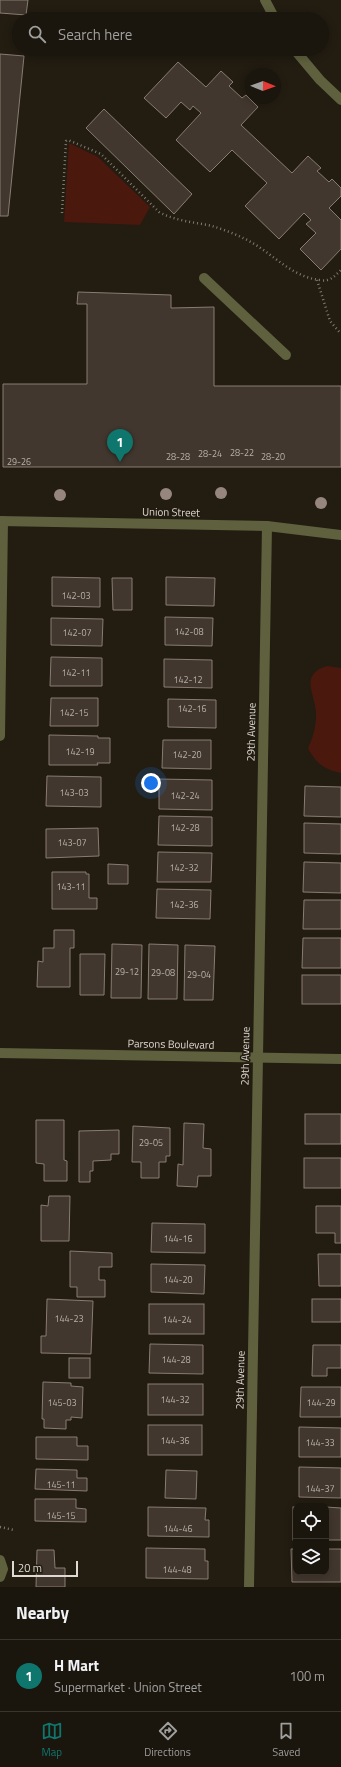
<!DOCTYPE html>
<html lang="en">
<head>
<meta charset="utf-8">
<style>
	:root { --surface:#1a150d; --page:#27221b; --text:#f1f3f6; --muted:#9f9f9d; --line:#38342e; --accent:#0f766e }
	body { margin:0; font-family:"Titillium Web",sans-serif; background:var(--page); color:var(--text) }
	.controls { position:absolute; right:12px; bottom:12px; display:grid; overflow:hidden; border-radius:8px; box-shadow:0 2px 10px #0003 }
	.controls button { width:36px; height:36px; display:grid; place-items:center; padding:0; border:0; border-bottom:1px solid var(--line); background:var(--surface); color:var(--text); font:20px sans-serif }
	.compass { position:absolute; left:245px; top:68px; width:36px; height:36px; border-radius:50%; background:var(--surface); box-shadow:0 2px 10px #0003; rotate:91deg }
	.scale { position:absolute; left:12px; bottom:10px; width:66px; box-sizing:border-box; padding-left:4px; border:2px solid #dedad3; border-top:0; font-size:11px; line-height:14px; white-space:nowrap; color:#dedad3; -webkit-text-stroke:3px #221c11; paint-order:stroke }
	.you { position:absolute; left:151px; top:783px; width:14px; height:14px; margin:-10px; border:3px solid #fff; border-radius:50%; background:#1a73e8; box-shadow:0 0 0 6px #1a73e833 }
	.badge { display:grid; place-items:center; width:26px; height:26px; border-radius:50%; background:var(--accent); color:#fff; font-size:13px; font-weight:700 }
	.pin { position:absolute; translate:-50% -33px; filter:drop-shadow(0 1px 2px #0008) }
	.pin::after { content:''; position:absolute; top:21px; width:14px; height:12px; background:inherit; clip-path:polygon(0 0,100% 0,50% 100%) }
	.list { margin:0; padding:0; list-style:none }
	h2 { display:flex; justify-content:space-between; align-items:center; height:52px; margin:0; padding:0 16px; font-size:17px }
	h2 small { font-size:13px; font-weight:400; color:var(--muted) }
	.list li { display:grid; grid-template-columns:26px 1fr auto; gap:12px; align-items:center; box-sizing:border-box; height:72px; padding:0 16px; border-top:1px solid var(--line) }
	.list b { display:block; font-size:15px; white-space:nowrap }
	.list p { margin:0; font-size:13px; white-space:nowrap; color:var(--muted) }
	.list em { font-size:13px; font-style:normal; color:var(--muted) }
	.icon { flex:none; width:22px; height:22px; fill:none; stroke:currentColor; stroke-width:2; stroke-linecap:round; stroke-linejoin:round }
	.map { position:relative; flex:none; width:341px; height:1587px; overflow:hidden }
	.search { position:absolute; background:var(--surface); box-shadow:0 2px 10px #0003; left:12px; right:12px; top:12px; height:44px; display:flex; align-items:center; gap:10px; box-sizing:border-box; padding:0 14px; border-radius:22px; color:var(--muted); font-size:15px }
	.sheet { height:124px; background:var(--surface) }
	nav { display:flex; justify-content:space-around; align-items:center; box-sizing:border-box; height:56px; border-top:1px solid var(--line); background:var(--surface); font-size:11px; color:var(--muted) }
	nav a { display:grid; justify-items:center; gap:2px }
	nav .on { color:var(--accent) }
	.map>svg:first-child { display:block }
</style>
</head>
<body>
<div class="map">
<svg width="341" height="1587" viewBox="0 0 341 1587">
	<rect width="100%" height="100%" fill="#221c11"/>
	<!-- green -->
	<g fill="#4a180d">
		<polygon points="69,143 98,157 150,207 140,225 64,222"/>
		<path d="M327,666L341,668V773C325,770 315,763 308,748C313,737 316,727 316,715C316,694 298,675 327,666Z"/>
	</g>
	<!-- building -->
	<g fill="#42372e" stroke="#897c72">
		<polygon points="0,0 28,0 26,15 0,13"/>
		<polygon points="0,54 24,56 8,216 0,216"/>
		<polygon points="178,62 206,87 221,71 233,82 229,86 242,98 246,95 258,107 241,125 292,173 308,156 321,168 317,171 329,182 332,179 341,188 341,196 329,208 341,220 341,249 321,270 300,249 316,233 306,224 311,220 304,213 279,239 245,206 267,183 232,150 210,172 176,140 201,113 193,106 190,110 181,102 166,118 144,98"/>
		<polygon points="104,109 192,194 174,214 86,128"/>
		<polygon points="78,292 171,295 171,308 214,307 214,386 341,386 341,467 3,467 3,384 87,384 87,304 77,304"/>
		<polygon points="52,577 100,578 100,607 52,606"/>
		<polygon points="166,577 215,578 214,606 166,605"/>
		<polygon points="112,578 132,578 132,610 113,610"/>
		<polygon points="165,617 213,618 212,646 165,645"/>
		<polygon points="51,618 103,619 102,646 51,645"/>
		<polygon points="51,657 102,658 102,686 50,686"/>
		<polygon points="164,659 212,660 212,688 164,687"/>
		<polygon points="51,698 98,698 98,726 50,726"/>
		<polygon points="168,699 216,700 216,728 168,727"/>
		<polygon points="49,735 98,736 98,738 110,738 110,763 97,763 98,765 49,765"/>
		<polygon points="163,740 211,740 211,769 162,768"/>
		<polygon points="47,776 101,777 101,807 46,806"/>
		<polygon points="159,779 212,780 212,810 159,809"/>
		<polygon points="305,786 341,787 341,817 304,816"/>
		<polygon points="159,816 212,817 212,846 158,845"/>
		<polygon points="304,823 341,824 341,854 304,853"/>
		<polygon points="98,828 99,856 46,858 46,829"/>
		<polygon points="158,852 212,853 211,882 157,882"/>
		<polygon points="304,862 341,863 341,893 303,892"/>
		<polygon points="108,864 128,865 128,884 108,884"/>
		<polygon points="52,872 86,872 86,874 89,874 89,898 97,898 97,909 52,909"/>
		<polygon points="157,889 211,890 210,919 156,918"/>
		<polygon points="304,900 341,900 341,929 303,929"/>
		<polygon points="54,930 74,930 74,948 70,948 70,987 37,987 38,961 43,962 43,948 54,948"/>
		<polygon points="303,938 341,938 341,968 302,968"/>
		<polygon points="112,944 142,945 141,998 111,998"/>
		<polygon points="149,944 178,945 177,999 148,999"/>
		<polygon points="185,945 215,946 213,1000 184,1000"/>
		<polygon points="80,954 105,954 104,995 80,995"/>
		<rect x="302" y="975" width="39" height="29"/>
		<rect x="305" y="1114" width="36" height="30"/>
		<polygon points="36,1120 64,1120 64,1160 67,1161 67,1181 44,1181 44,1164 36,1163"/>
		<polygon points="184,1123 204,1124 203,1148 211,1149 211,1176 198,1176 197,1187 177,1186 178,1164 183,1165"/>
		<polygon points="133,1126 170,1128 170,1156 166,1156 166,1162 159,1162 159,1178 141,1178 141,1162 132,1162"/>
		<polygon points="119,1130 119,1154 111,1154 111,1160 93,1161 93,1171 90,1171 90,1182 79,1182 79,1131"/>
		<rect x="304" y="1158" width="37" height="30"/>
		<polygon points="49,1196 70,1196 69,1241 41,1241 41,1205 48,1206"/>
		<polygon points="316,1206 341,1206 341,1243 335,1243 335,1233 316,1233"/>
		<polygon points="152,1223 205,1224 205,1253 151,1252"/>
		<polygon points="70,1251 112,1253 112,1267 99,1267 99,1280 105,1280 105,1297 77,1297 77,1287 70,1287"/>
		<polygon points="318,1254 341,1254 341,1286 319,1286"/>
		<polygon points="151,1264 205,1265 204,1294 151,1292"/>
		<polygon points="47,1299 93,1301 91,1354 41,1353 41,1336 46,1336"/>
		<rect x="312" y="1299" width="29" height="23"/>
		<rect x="149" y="1304" width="55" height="30"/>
		<polygon points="150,1344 203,1345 203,1374 149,1373"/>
		<polygon points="313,1345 341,1345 341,1368 327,1368 327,1376 312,1376"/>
		<rect x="69" y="1358" width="21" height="20"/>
		<polygon points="43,1382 71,1383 71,1386 83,1387 82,1418 71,1417 71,1420 66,1420 66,1429 44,1428 44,1419 42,1419"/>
		<rect x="148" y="1384" width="55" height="31"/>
		<polygon points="301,1387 341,1387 341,1417 300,1417"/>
		<rect x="148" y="1425" width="54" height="30"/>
		<polygon points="299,1427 341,1428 341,1457 299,1457"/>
		<polygon points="36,1437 77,1437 77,1446 88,1446 88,1460 36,1459"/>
		<polygon points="299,1467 341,1468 341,1498 299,1497"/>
		<polygon points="36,1469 77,1470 77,1478 87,1478 87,1491 35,1489"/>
		<polygon points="166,1470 197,1471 196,1499 165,1498"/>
		<polygon points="35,1499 76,1499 76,1508 86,1509 86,1522 35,1521"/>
		<polygon points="148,1507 206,1508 205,1520 209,1520 209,1537 148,1536"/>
		<rect x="293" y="1507" width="3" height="33"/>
		<polygon points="326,1507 341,1508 341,1540 326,1540"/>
		<polygon points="146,1548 205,1549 205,1561 208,1561 208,1579 146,1578"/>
		<polygon points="291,1549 296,1549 296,1572 326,1572 326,1549 341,1549 341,1582 292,1582"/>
		<polygon points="37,1550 54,1550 55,1568 65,1568 65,1587 36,1587"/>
	</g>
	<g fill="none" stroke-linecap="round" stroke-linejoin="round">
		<!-- path -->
		<g stroke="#807b72" stroke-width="2.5" stroke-dasharray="1 3" stroke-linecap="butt">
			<path d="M62,213L66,141L68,140L101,154L159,212C175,221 194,222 212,226C222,229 233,233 243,238C270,250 290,277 320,280C330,282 335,276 341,270"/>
			<polyline points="317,280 330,321 341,334"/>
			<polyline points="0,1527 14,1530"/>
		</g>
		<!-- service -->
		<polyline stroke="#5e603e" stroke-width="10" points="204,278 286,355"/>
		<!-- minor -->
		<g stroke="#5e603e" stroke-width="10">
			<polyline points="265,0 275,19"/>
			<polyline points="294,49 320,80 341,100"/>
			<polyline points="0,736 3,521"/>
			<polyline points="0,1560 3,1569 0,1577"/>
			<polyline points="249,1587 267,526"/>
		</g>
		<!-- tertiary -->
		<g stroke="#5e603e" stroke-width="10">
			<polyline points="0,521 267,526 341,535"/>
			<polyline points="0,1053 341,1059"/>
		</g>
	</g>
	<!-- trees -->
	<g fill="#96867d">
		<circle cx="221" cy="493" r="6"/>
		<circle cx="166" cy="494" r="6"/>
		<circle cx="60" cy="495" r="6"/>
		<circle cx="321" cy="503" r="6"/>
	</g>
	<g text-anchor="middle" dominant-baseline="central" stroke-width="3" stroke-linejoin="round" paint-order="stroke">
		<!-- number labels -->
		<g font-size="9" fill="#b7b1aa">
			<text x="242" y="452">28-22</text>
			<text x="210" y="453">28-24</text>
			<text x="178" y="456">28-28</text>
			<text x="273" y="456">28-20</text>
			<text x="19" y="461">29-26</text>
			<text x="76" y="595">142-03</text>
			<text x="189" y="631">142-08</text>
			<text x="77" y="632">142-07</text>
			<text x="76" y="672">142-11</text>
			<text x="188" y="679">142-12</text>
			<text x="192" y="708">142-16</text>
			<text x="74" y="712">142-15</text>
			<text x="80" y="751">142-19</text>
			<text x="187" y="754">142-20</text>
			<text x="74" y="792">143-03</text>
			<text x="185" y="795">142-24</text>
			<text x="185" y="827">142-28</text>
			<text x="72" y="842">143-07</text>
			<text x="184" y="867">142-32</text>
			<text x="71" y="886">143-11</text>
			<text x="184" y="904">142-36</text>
			<text x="127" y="971">29-12</text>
			<text x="163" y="972">29-08</text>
			<text x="199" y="974">29-04</text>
			<text x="151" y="1142">29-05</text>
			<text x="178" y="1238">144-16</text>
			<text x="178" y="1279">144-20</text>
			<text x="69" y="1318">144-23</text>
			<text x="177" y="1319">144-24</text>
			<text x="176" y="1359">144-28</text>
			<text x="175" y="1399">144-32</text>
			<text x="62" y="1402">145-03</text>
			<text x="321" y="1402">144-29</text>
			<text x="175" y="1440">144-36</text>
			<text x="320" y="1442">144-33</text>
			<text x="61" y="1484">145-11</text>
			<text x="320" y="1488">144-37</text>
			<text x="61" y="1515">145-15</text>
			<text x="178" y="1528">144-46</text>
			<text x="177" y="1569">144-48</text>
		</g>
		<!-- street labels -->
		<g font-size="11" fill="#dedad3" stroke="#221c11">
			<text transform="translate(171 512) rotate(1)">Union Street</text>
			<text transform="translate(251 732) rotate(-89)">29th Avenue</text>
			<text transform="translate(171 1044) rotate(1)">Parsons Boulevard</text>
			<text transform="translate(245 1056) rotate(-89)">29th Avenue</text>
			<text transform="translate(240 1380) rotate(-89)">29th Avenue</text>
		</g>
	</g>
</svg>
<div class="controls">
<button><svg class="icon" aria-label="locate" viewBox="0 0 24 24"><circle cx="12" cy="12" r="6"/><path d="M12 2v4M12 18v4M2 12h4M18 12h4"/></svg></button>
<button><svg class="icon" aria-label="layers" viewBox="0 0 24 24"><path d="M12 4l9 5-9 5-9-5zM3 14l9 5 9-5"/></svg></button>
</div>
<svg class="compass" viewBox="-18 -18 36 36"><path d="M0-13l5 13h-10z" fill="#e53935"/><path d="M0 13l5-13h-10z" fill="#9f9f9d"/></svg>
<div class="scale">20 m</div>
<div class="you"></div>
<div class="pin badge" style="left:120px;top:462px">1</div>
<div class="search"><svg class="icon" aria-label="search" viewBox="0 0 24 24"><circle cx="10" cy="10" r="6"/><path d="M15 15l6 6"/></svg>Search here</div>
</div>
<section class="sheet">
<h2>Nearby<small></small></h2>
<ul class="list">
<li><span class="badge">1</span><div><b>H Mart</b><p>Supermarket · Union Street</p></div><em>100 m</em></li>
</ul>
</section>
<nav>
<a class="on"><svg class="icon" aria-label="map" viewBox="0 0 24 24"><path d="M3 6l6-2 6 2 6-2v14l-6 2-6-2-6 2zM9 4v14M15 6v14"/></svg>Map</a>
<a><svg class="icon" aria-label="directions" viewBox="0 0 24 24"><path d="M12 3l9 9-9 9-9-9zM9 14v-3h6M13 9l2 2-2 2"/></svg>Directions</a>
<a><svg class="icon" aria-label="saved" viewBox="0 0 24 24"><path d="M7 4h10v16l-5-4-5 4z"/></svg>Saved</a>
</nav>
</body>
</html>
